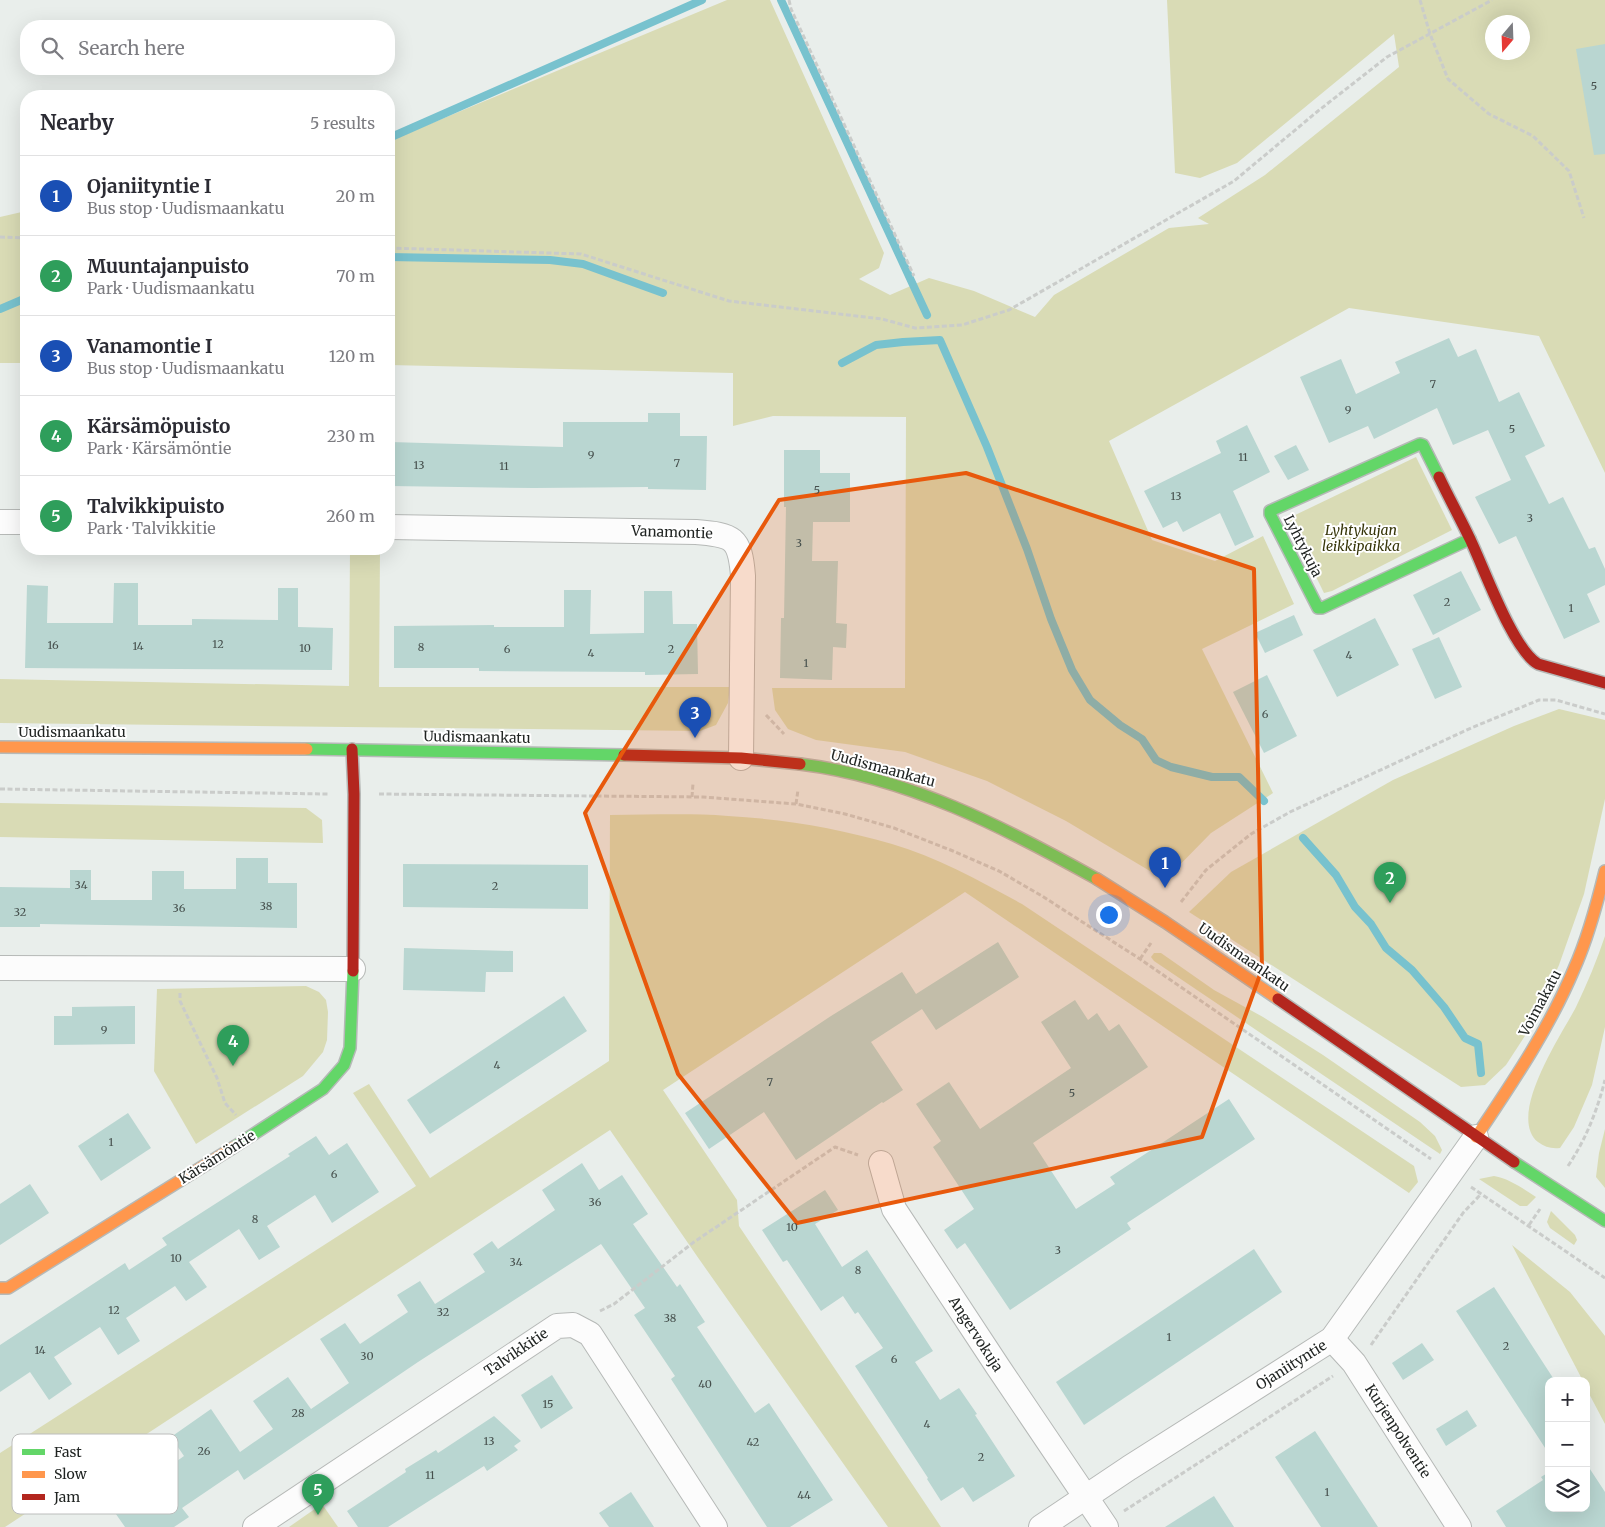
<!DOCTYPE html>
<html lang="en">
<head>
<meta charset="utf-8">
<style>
	:root { --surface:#fff; --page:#f7f7f7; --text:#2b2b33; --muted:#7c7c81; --line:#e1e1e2; --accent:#b45309 }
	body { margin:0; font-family:Merriweather,serif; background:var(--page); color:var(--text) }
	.controls { position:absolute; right:15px; bottom:15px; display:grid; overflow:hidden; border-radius:10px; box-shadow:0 5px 20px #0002 }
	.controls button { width:45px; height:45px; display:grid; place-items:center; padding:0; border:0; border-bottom:1px solid var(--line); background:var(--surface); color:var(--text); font:25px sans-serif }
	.compass { position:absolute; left:1485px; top:15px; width:45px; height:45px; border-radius:50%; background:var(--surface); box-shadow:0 5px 20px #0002; rotate:199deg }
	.you { position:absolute; left:1108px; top:914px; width:18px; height:18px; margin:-12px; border:4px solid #fff; border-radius:50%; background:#1a73e8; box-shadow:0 0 0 8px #1a73e833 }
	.badge { display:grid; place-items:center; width:32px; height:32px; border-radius:50%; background:var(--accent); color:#fff; font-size:16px; font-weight:700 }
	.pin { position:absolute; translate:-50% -41px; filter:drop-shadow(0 1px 2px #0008) }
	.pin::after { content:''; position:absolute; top:26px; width:18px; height:15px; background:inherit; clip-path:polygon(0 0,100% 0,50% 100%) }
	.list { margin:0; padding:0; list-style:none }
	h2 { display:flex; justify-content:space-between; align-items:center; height:65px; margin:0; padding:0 20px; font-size:21px }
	h2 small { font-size:16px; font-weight:400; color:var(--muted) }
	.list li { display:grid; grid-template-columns:32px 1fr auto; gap:15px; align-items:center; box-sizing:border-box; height:80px; padding:0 20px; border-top:1px solid var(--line) }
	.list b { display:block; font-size:19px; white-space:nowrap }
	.list p { margin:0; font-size:16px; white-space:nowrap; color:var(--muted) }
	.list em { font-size:16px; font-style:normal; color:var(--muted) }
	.icon { flex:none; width:28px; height:28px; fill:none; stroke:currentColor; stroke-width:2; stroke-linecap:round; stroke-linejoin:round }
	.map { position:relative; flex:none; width:1605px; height:1527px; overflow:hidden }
	.search { position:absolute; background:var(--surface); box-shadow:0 5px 20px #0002; left:20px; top:20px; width:375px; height:55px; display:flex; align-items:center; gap:12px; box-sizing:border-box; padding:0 18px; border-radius:20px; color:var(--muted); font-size:19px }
	.panel { position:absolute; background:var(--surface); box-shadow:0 5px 20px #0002; left:20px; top:90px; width:375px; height:465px; border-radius:20px }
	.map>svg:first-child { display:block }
</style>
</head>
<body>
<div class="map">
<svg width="1605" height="1527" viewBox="0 0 1605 1527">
	<rect width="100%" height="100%" fill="#e9eeeb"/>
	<!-- green -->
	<g fill="#d9dbb5" fill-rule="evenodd">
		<path d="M727,0H770L884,253L879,268L859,279L890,295L929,278L974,291L1035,317L1054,295L1169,228L1209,224L1198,218L1265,175L1399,67L1394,34L1237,163L1200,178L1175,173L1167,0H1605V473L1539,336L1349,308L1109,441L1152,540L1215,561L1263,536L1294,604L1202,649L1273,793L1211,833L1165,880L1066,821L987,781L905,752L816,740L788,729L775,710L772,688H905L906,417L773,416L733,426V373L389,365V141ZM1492,22H1522V52H1492Z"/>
		<polygon points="26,211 26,363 0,363 0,217"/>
		<polygon points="1416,457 1452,530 1332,591 1324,593 1288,520 1291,517"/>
		<polygon points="350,549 380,549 379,687 730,687 728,703 716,725 700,731 0,723 0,679 349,686"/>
		<polygon points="1559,709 1605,720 1605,799 1584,894 1559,965 1532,1025 1506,1065 1485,1085 1461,1087 1189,912 1231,872 1393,780 1514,726"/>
		<polygon points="0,803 306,808 322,820 323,843 0,837"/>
		<path d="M610,815C649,815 689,813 728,816C783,819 838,828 892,844C937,857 980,881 1022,904L1414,1166L1418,1182L1409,1193L965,892L663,1090L737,1200L739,1226L941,1527H888L699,1259L610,1130L5,1527H0V1453L416,1186L353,1093L369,1084L430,1178L609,1061Z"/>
		<path d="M1605,936V1027L1592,1085L1574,1127L1560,1148C1551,1149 1545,1147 1538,1142C1506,1116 1562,1034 1576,1007C1587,984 1597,960 1605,936Z"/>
		<polygon points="1154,953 1161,953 1214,990 1263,1017 1323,1055 1420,1122 1435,1136 1442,1150 1440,1154 1154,961 1151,957"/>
		<polygon points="306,986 319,992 326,1000 328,1012 327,1040 323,1052 303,1076 196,1144 154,1071 157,989"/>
		<polygon points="1605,1129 1605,1188 1596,1177 1599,1153"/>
		<path d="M1494,1176C1510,1179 1522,1188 1536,1197L1527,1206H1520L1479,1179Z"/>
		<polygon points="1551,1211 1575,1235 1577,1240 1574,1245 1550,1228 1547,1222"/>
		<polygon points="1512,1245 1570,1292 1605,1336 1605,1424 1586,1388 1586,1381 1583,1381"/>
		<polygon points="322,1504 338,1527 289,1527"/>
	</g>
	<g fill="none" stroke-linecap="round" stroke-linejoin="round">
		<!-- stream -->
		<g stroke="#78c2ce" stroke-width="8">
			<polyline points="781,0 927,315"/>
			<polyline points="389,138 702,0"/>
			<polyline points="389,257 550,260 583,264 663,293"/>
			<polyline points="0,309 26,298"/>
			<polyline points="842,363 876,345 903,342 940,340 987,447 1027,549 1051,619 1072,670 1090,700 1120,725 1142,739 1156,760 1171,767 1212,777 1239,777 1264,801"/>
			<polyline points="1303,838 1336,875 1355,907 1371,924 1386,948 1412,970 1444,1007 1465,1038 1478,1044 1481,1073"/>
		</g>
	</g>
	<!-- building -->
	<g fill="#b9d6d1">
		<polygon points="1605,44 1605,154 1594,155 1576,49"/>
		<polygon points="1449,338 1458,357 1476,349 1499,402 1519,392 1545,446 1525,456 1549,504 1563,497 1589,549 1595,547 1605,569 1605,585 1587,594 1600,622 1564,639 1516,536 1499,544 1475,497 1511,480 1488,430 1453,445 1437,408 1374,439 1368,426 1329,443 1300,377 1341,359 1356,394 1400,373 1395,362"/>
		<polygon points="648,413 680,413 680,436 707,436 706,490 648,489 648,487 534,488 390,486 390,442 563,447 563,422 648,422"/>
		<polygon points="1247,425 1270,472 1233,491 1254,537 1235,546 1220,513 1183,532 1177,521 1163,528 1144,491 1221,453 1216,441"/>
		<polygon points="1296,445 1309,470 1288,480 1274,456"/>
		<polygon points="784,450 820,450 820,473 850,473 850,522 813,522 812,561 838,561 836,623 847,624 846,648 833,647 832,680 780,678 781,618 784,618 786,507 784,507"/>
		<polygon points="1461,571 1481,610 1433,635 1413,595"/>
		<polygon points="114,583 138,583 138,625 192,625 192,619 278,620 278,588 298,588 298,627 333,628 332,670 25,668 27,585 48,586 47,623 113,623"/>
		<polygon points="564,590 591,590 590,634 644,633 644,591 672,591 673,624 697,624 698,674 645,675 645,672 479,671 479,668 394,668 394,626 494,625 494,627 564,627"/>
		<polygon points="1294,615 1303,635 1265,653 1255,633"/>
		<polygon points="1375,618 1399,665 1337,697 1313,650"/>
		<polygon points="1439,637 1462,687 1435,699 1412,649"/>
		<polygon points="1267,675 1297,736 1264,753 1233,692"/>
		<polygon points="236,858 268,858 268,883 297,883 297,928 40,924 40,927 0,927 0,887 70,888 70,870 91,870 91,900 152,900 152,871 184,871 184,889 236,889"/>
		<polygon points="403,864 588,865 588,909 403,907"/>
		<polygon points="998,942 1019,977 936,1030 922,1009 871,1042 903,1090 883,1103 882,1102 796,1160 764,1112 709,1149 685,1113 831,1016 902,972 916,994"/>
		<polygon points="404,948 513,951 513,972 486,972 485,992 403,990"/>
		<polygon points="564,996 587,1031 430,1134 407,1100"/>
		<polygon points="1075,1000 1088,1020 1097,1013 1109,1031 1119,1024 1148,1067 1033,1143 1076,1209 1115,1184 1110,1177 1229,1099 1255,1139 1127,1223 1131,1229 1010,1310 965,1243 957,1249 944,1230 974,1209 933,1147 941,1141 916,1104 949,1082 980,1129 1071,1068 1041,1022"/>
		<polygon points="135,1006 135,1044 54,1045 54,1016 72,1016 72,1007"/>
		<polygon points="128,1113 151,1148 101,1181 78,1146"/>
		<polygon points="316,1136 329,1155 347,1143 379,1192 332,1223 315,1195 267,1226 280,1247 259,1260 239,1229 189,1262 207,1287 186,1301 175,1286 126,1318 140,1341 118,1355 100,1327 54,1357 72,1384 49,1400 30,1372 0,1392 0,1345 125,1263 129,1270 167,1245 162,1238 290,1156 288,1154"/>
		<polygon points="582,1163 599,1190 622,1175 648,1214 633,1224 677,1287 680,1284 705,1322 697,1327 755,1413 769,1403 833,1500 790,1527 767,1527 671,1379 675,1376 634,1315 645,1308 601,1244 418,1362 244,1480 238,1470 182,1508 189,1517 174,1527 125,1527 104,1497 130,1478 138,1489 184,1456 171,1437 211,1409 240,1452 273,1429 253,1401 288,1377 311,1409 349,1383 320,1339 345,1323 360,1344 408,1312 397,1295 420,1281 435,1304 485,1272 473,1254 492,1241 498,1249 555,1210 542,1190"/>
		<polygon points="30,1184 49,1213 0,1245 0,1204"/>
		<polygon points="825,1190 838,1210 815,1224 842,1267 867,1250 933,1351 915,1362 940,1400 959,1388 977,1414 975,1415 1015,1476 973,1502 963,1487 941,1501 927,1479 928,1478 855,1366 883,1348 858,1312 855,1314 843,1296 821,1311 787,1260 783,1262 762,1230"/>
		<polygon points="1254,1249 1282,1292 1084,1425 1056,1382"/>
		<polygon points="1494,1287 1555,1381 1549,1381 1549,1454 1456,1311"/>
		<polygon points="1422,1343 1434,1360 1403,1380 1392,1363"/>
		<polygon points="552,1375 573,1408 541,1429 521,1395"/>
		<polygon points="1467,1410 1477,1426 1446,1446 1436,1429"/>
		<polygon points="494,1416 521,1441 514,1446 518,1450 487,1471 484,1466 388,1527 358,1527 347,1511 406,1472 405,1469 436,1450 438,1453"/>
		<polygon points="1315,1431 1378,1527 1321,1527 1275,1457"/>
		<polygon points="1586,1463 1605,1492 1605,1527 1506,1527 1496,1511 1543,1480 1541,1477 1549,1472 1549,1508 1586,1508"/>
		<polygon points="631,1492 654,1527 609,1527 599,1513"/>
		<polygon points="1214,1496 1234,1527 1165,1527"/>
	</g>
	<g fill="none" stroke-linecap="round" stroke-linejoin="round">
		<!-- street casing -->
		<g stroke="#b6b9b7" stroke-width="26">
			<g id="street">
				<polyline points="0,522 26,522"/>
				<path d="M389,527L696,532C733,535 740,537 743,576L741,758"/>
				<polyline points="0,968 353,969"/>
				<polyline points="881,1163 894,1209 998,1367 1106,1527"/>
				<polyline points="1332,1339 1354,1363 1459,1527"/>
				<polyline points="255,1527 557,1326 573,1325 590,1334 715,1527"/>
				<polyline points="1041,1527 1129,1468 1332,1339 1476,1137"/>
			</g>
		</g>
		<!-- fast casing -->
		<g stroke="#b6b9b7" stroke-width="14">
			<g id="fast">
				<polyline points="1439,477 1423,445 1420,444 1270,511 1270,514 1318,608 1322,608 1470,539"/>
				<polyline points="307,749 624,755"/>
				<path d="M800,764C907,777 1004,827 1097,879"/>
				<polyline points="234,1147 323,1089 344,1065 350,1048 353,971"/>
				<polyline points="1514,1162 1605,1221"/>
			</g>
		</g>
		<!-- slow casing -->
		<g stroke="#b6b9b7" stroke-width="14">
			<g id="slow">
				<polyline points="0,747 307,749"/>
				<polyline points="1097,879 1165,922 1278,999"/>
				<path d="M1476,1137C1512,1083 1549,1029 1574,969C1588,938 1597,904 1605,871"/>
				<polyline points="0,1288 8,1288 234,1147"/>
			</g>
		</g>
		<!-- jam casing -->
		<g stroke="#b6b9b7" stroke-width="14">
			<g id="jam">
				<path d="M1439,477C1449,498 1460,518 1470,539C1484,568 1513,650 1538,664L1605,683"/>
				<polyline points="352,749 354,794 353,971"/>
				<polyline points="624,755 741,758 800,764"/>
				<polyline points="1278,999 1514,1162"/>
			</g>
		</g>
		<!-- path -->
		<g stroke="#caccca" stroke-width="3" stroke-dasharray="5 2.5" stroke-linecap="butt">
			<polyline points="789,0 791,9 914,276"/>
			<polyline points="1420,0 1430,34 1448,79 1489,114 1533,136 1569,171 1584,218"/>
			<polyline points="0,237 26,238"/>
			<polyline points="389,248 581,254 729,301 882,319 915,328 962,325 1009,310 1234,181 1318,111 1387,57 1492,0"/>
			<polyline points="766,715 784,734"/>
			<polyline points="0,789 328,794"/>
			<polyline points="379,794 703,797 796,804 845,814 894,828 953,851 999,871 1042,896 1140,959 1431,1159"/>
			<polyline points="692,797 693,783"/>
			<polyline points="796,804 798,790"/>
			<polyline points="1181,902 1206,870 1251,834 1290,812 1471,728 1539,700 1556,700 1605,714"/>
			<polyline points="1140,959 1151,943"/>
			<polyline points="180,993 180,1001 217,1078 225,1103 236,1115"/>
			<path d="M1568,1166C1586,1139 1597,1111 1605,1080"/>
			<polyline points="1471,1187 1605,1278"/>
			<polyline points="1529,1225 1540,1209"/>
			<polyline points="600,1311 614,1304 694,1242 835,1147 858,1155"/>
			<polyline points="1371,1345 1463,1213 1481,1194"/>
			<polyline points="1124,1511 1333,1376"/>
		</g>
		<!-- street -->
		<use href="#street" stroke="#fcfcfc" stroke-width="24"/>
		<!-- fast -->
		<use href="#fast" stroke="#63d668" stroke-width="11"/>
		<!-- slow -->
		<use href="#slow" stroke="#ff974d" stroke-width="11"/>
		<!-- jam -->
		<use href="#jam" stroke="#b3261e" stroke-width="11"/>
	</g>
	<!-- marked area -->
	<path fill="#e8590c" fill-opacity="0.2" stroke="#e8590c" stroke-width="4" stroke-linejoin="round" d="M966,473L1254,569L1262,969L1202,1137L797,1223L678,1074L585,813L779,500Z"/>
	<g text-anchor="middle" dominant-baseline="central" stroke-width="4" stroke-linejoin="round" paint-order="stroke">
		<!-- number labels -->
		<g font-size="11" fill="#46504d">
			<text x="1594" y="86">5</text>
			<text x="1433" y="384">7</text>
			<text x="1348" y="410">9</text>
			<text x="1512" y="429">5</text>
			<text x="591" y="455">9</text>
			<text x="1243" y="457">11</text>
			<text x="677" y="463">7</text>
			<text x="419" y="465">13</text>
			<text x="504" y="466">11</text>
			<text x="817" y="490">5</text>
			<text x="1176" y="496">13</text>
			<text x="1530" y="518">3</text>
			<text x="799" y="543">3</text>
			<text x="1447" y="602">2</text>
			<text x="1571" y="608">1</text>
			<text x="218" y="644">12</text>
			<text x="53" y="645">16</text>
			<text x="138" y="646">14</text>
			<text x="421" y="647">8</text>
			<text x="305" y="648">10</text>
			<text x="507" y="649">6</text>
			<text x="671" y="649">2</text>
			<text x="591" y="653">4</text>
			<text x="1349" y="655">4</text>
			<text x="806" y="663">1</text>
			<text x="1265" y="714">6</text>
			<text x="81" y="885">34</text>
			<text x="495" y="886">2</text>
			<text x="266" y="906">38</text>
			<text x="179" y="908">36</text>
			<text x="20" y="912">32</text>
			<text x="104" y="1030">9</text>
			<text x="497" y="1065">4</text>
			<text x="770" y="1082">7</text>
			<text x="1072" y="1093">5</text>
			<text x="111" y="1142">1</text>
			<text x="334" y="1174">6</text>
			<text x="595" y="1202">36</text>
			<text x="255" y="1219">8</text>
			<text x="792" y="1227">10</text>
			<text x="1058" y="1250">3</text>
			<text x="176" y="1258">10</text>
			<text x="516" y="1262">34</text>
			<text x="858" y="1270">8</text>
			<text x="114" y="1310">12</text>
			<text x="443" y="1312">32</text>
			<text x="670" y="1318">38</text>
			<text x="1169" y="1337">1</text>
			<text x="1506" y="1346">2</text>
			<text x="40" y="1350">14</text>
			<text x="367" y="1356">30</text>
			<text x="894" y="1359">6</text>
			<text x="705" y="1384">40</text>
			<text x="548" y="1404">15</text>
			<text x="298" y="1413">28</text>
			<text x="927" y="1424">4</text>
			<text x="489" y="1441">13</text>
			<text x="753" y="1442">42</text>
			<text x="204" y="1451">26</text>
			<text x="981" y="1457">2</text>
			<text x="430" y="1475">11</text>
			<text x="1327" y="1492">1</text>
			<text x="804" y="1495">44</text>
		</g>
		<!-- park labels -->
		<g font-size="14" font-style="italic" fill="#363509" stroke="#fff">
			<text x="1361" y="530">Lyhtykujan<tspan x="1361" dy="16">leikkipaikka</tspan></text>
		</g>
		<!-- street labels -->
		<g font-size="14" fill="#1f2321" stroke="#fff">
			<text transform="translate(672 532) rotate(2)">Vanamontie</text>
			<text transform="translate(1303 546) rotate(63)">Lyhtykuja</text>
			<text x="72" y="732">Uudismaankatu</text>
			<text transform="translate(477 737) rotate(1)">Uudismaankatu</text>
			<text transform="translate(883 768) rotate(15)">Uudismaankatu</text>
			<text transform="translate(1244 957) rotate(35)">Uudismaankatu</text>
			<text transform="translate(1540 1003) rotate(-62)">Voimakatu</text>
			<text transform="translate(217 1157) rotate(-32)">Kärsämöntie</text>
			<text transform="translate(976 1334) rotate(57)">Angervokuja</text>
			<text transform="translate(516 1352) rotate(-34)">Talvikkitie</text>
			<text transform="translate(1291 1365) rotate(-32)">Ojaniityntie</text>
			<text transform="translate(1398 1431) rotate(57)">Kurjenpolventie</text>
		</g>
	</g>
	<!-- legend -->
	<rect x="12" y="1434" width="166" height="80" rx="8" fill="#fff" stroke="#bcbdbc" stroke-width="1"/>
	<rect x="22" y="1449" width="23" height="6" fill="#63d668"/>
	<rect x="22" y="1471" width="23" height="7" fill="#ff974d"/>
	<rect x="22" y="1494" width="23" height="6" fill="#b3261e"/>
	<g font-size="14" fill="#1f2321">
		<text x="54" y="1457">Fast</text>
		<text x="54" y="1479">Slow</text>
		<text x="54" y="1502">Jam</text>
	</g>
</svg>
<div class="controls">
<button>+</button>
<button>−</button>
<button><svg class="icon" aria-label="layers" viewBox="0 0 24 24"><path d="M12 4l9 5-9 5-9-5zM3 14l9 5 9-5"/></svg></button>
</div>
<svg class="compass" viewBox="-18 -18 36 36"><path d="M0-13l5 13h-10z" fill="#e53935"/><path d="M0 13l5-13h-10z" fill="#7c7c81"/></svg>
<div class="you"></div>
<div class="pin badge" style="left:1165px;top:888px;background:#1a4fb4">1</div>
<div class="pin badge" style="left:1390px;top:903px;background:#2e9e5b">2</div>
<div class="pin badge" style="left:695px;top:738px;background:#1a4fb4">3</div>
<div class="pin badge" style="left:233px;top:1066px;background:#2e9e5b">4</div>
<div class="pin badge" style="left:318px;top:1515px;background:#2e9e5b">5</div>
<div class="search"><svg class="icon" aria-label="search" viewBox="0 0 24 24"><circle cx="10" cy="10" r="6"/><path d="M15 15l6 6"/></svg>Search here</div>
<section class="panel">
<h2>Nearby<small>5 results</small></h2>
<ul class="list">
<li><span class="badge" style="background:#1a4fb4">1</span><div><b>Ojaniityntie I</b><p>Bus stop · Uudismaankatu</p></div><em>20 m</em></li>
<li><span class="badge" style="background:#2e9e5b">2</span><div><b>Muuntajanpuisto</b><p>Park · Uudismaankatu</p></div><em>70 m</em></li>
<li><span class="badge" style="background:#1a4fb4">3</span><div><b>Vanamontie I</b><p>Bus stop · Uudismaankatu</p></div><em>120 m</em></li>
<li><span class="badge" style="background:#2e9e5b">4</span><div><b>Kärsämöpuisto</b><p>Park · Kärsämöntie</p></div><em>230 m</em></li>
<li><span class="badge" style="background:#2e9e5b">5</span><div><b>Talvikkipuisto</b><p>Park · Talvikkitie</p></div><em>260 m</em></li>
</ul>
</section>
</div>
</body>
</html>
